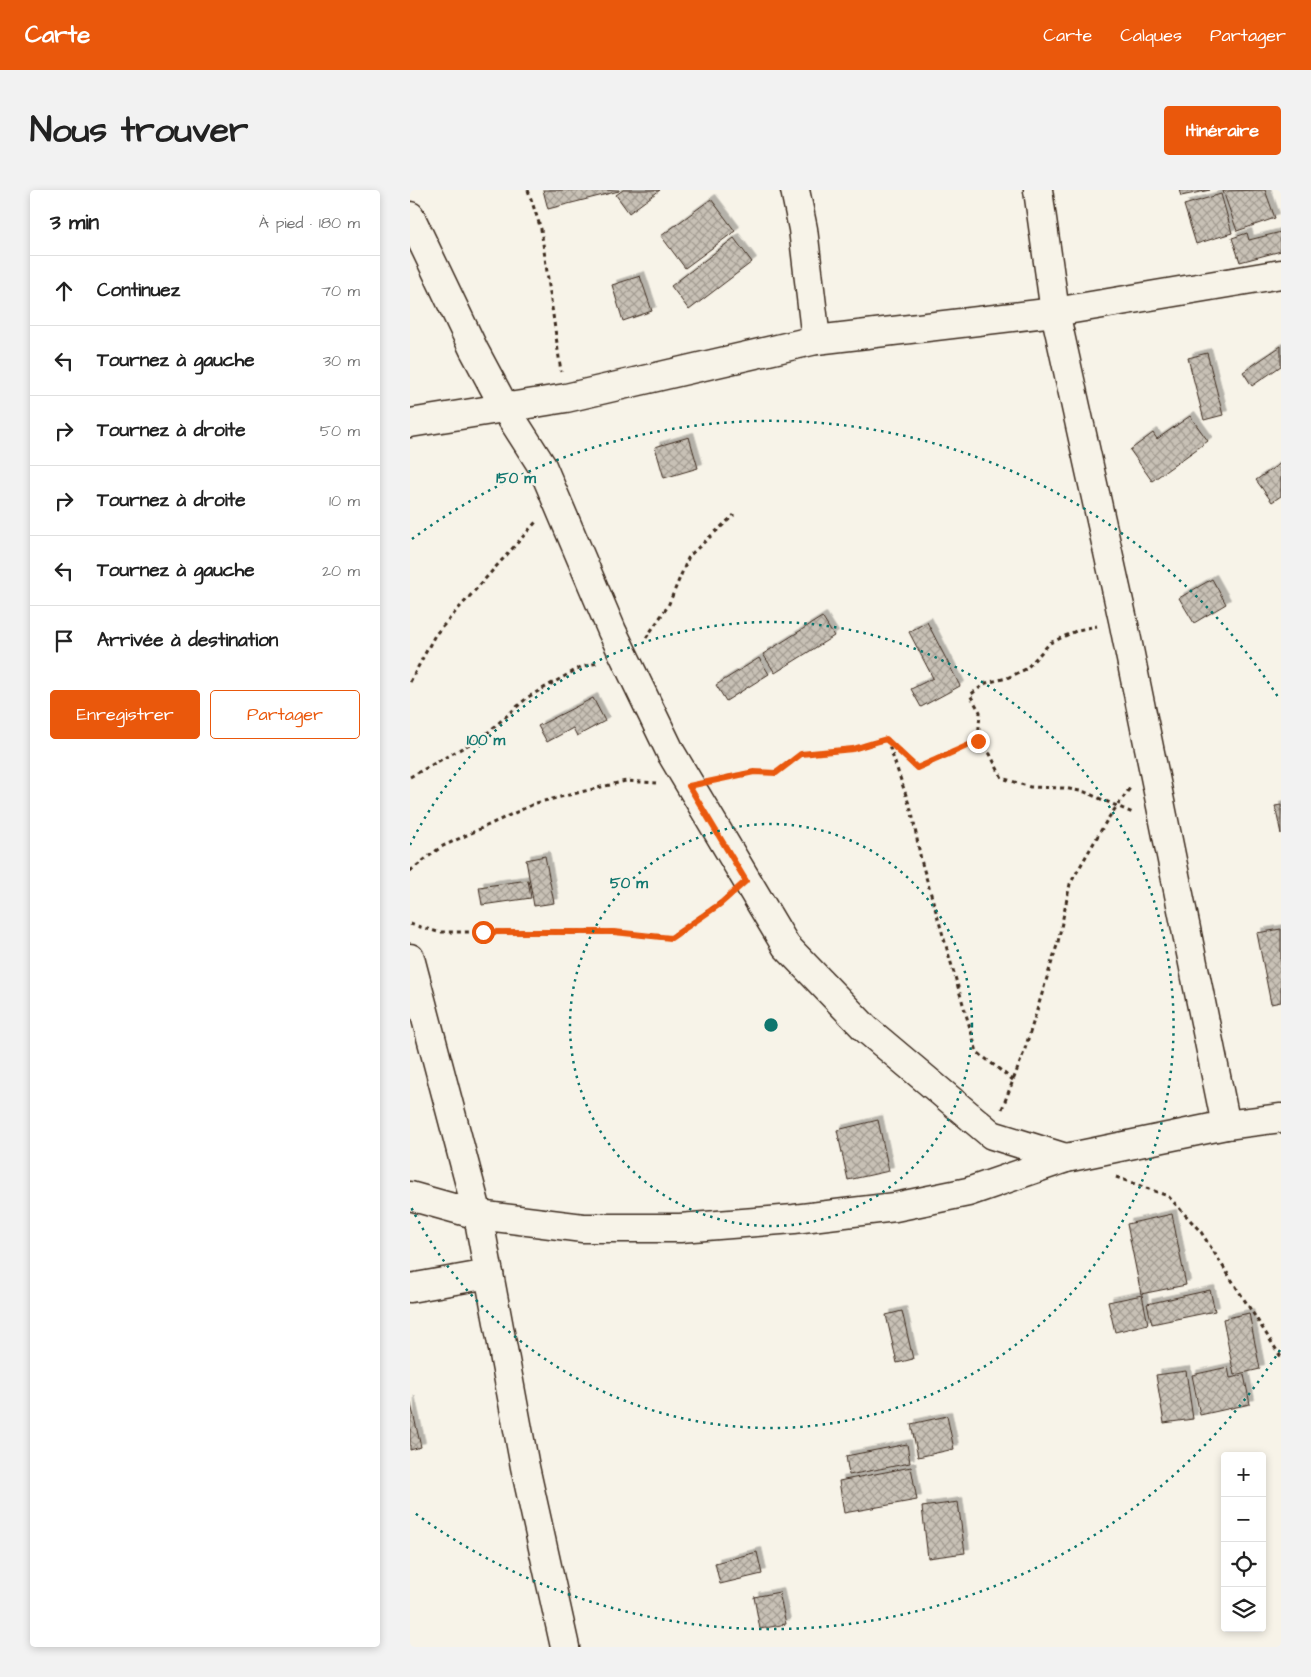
<!DOCTYPE html>
<html lang="fr">
<head>
<meta charset="utf-8">
<style>
	:root { --surface:#fff; --page:#f2f2f2; --text:#222; --muted:#767676; --line:#e0e0e0; --accent:#ea580c }
	body { margin:0; font-family:"Architects Daughter",sans-serif; background:var(--page); color:var(--text) }
	.controls { position:absolute; right:15px; bottom:15px; display:grid; overflow:hidden; border-radius:5px; box-shadow:0 2px 8px #0003 }
	.controls button { width:45px; height:45px; display:grid; place-items:center; padding:0; border:0; border-bottom:1px solid var(--line); background:var(--surface); color:var(--text); font:25px sans-serif }
	.stop { position:absolute; width:15px; height:15px; margin:-11px; border:4px solid #ea580c; border-radius:50%; background:#fff }
	.stop.end { background:#ea580c; border-color:#fff; box-shadow:0 1px 5px #0008 }
	.list { margin:0; padding:0; list-style:none }
	h2 { display:flex; justify-content:space-between; align-items:center; height:65px; margin:0; padding:0 20px; font-size:21px }
	h2 small { font-size:16px; font-weight:400; color:var(--muted) }
	.list li { display:grid; grid-template-columns:32px 1fr auto; gap:15px; align-items:center; box-sizing:border-box; height:70px; padding:0 20px; border-top:1px solid var(--line) }
	.list b { display:block; font-size:19px; white-space:nowrap }
	.list em { font-size:16px; font-style:normal; color:var(--muted) }
	.actions { display:flex; gap:10px; padding:15px 20px }
	.actions a { flex:1; padding:11px 0; border:1px solid var(--accent); border-radius:5px; text-align:center; font-size:18px; color:var(--accent) }
	.actions .main { background:var(--accent); color:#fff }
	.icon { flex:none; width:28px; height:28px; fill:none; stroke:currentColor; stroke-width:2; stroke-linecap:round; stroke-linejoin:round }
	.map { position:relative; flex:none; width:871px; height:1457px; overflow:hidden; border-radius:5px }
	header { display:flex; align-items:center; gap:30px; box-sizing:border-box; height:70px; padding:0 25px; background:var(--accent); color:#fff }
	header strong { font-size:24px }
	nav { display:flex; gap:28px; margin-inline-start:auto; font-size:18px }
	.intro { display:flex; align-items:center; justify-content:space-between; box-sizing:border-box; height:120px; padding:0 30px }
	h1 { margin:0; font-size:35px }
	.button { padding:12px 22px; border-radius:5px; background:var(--accent); color:#fff; font-size:18px; font-weight:700 }
	main { display:flex; gap:30px; padding:0 30px }
	aside { flex:1; background:var(--surface); border-radius:5px; box-shadow:0 2px 8px #0003 }
	.map>svg:first-child { display:block }
</style>
</head>
<body>
<header>
<strong>Carte</strong>
<nav><a>Carte</a><a>Calques</a><a>Partager</a></nav>
</header>
<div class="intro"><h1>Nous trouver</h1><a class="button">Itinéraire</a></div>
<main>
<aside>
<h2>3 min<small>À pied · 180 m</small></h2>
<ul class="list">
<li><svg class="icon" aria-label="ahead" viewBox="0 0 24 24"><path d="M12 20V5M6 11l6-6 6 6"/></svg><div><b>Continuez</b></div><em>70 m</em></li>
<li><svg class="icon" aria-label="left" viewBox="0 0 24 24"><path d="M17 20v-9H6M10 6l-5 5 5 5"/></svg><div><b>Tournez à gauche</b></div><em>30 m</em></li>
<li><svg class="icon" aria-label="right" viewBox="0 0 24 24"><path d="M7 20v-9h11M14 6l5 5-5 5"/></svg><div><b>Tournez à droite</b></div><em>50 m</em></li>
<li><svg class="icon" aria-label="right" viewBox="0 0 24 24"><path d="M7 20v-9h11M14 6l5 5-5 5"/></svg><div><b>Tournez à droite</b></div><em>10 m</em></li>
<li><svg class="icon" aria-label="left" viewBox="0 0 24 24"><path d="M17 20v-9H6M10 6l-5 5 5 5"/></svg><div><b>Tournez à gauche</b></div><em>20 m</em></li>
<li><svg class="icon" aria-label="arrive" viewBox="0 0 24 24"><path d="M6 21V4h12l-3 4 3 4H6"/></svg><div><b>Arrivée à destination</b></div></li>
</ul>
<div class="actions"><a class="main">Enregistrer</a><a>Partager</a></div>
</aside>
<div class="map">
<svg width="871" height="1457" viewBox="0 0 871 1457">
	<defs>
		<pattern id="building-cross-hatch" width="8" height="8" patternUnits="userSpaceOnUse" patternTransform="scale(1.25)"><rect width="8" height="8" fill="#c8c1b6"/><path d="M0 0l8 8M0 8l8-8" fill="none" stroke="#a49d93"/></pattern>
		<filter id="shadow"><feDropShadow dx="4.5" dy="-4.5" stdDeviation="0" flood-color="#0004"/></filter>
	</defs>
	<rect width="100%" height="100%" fill="#f7f3e8"/>
	<filter id="ink" filterUnits="userSpaceOnUse"><feTurbulence type="fractalNoise" baseFrequency=".02" numOctaves="2"/><feDisplacementMap in="SourceGraphic" scale="10" xChannelSelector="R" yChannelSelector="G"/><feConvolveMatrix kernelMatrix="1 2 1 2 8 2 1 2 1" color-interpolation-filters="sRGB"/></filter>
	<g filter="url(#ink)">
		<!-- building -->
		<g fill="url(#building-cross-hatch)" stroke="#3b2a1e" filter="url(#shadow)">
			<polygon points="133,0 209,0 209,1 138,19"/>
			<polygon points="213,0 250,0 219,23 206,5"/>
			<polygon points="769,0 800,0 771,6"/>
			<polygon points="855,0 865,28 827,41 813,1"/>
			<polygon points="811,4 822,43 786,54 774,15"/>
			<polygon points="301,9 325,41 275,78 251,46"/>
			<polygon points="871,42 871,61 830,72 822,48 837,43 839,50"/>
			<polygon points="324,48 342,72 279,120 261,96"/>
			<polygon points="230,86 242,121 213,131 202,95"/>
			<polygon points="871,156 871,176 842,196 833,182"/>
			<polygon points="797,163 813,225 794,230 778,168"/>
			<polygon points="780,226 798,251 742,291 720,260 743,243 747,249"/>
			<polygon points="279,247 288,278 254,288 245,257"/>
			<polygon points="871,273 871,306 862,312 846,290"/>
			<polygon points="802,389 816,414 784,433 769,408"/>
			<polygon points="412,427 424,446 365,483 353,464"/>
			<polygon points="517,432 550,496 511,517 501,499 523,488 499,442"/>
			<polygon points="349,468 359,484 316,511 306,495"/>
			<polygon points="183,508 195,531 167,546 163,538 137,552 128,536"/>
			<polygon points="871,615 871,644 865,616"/>
			<polygon points="135,666 144,713 124,716 116,670"/>
			<polygon points="118,690 121,708 72,715 69,697"/>
			<polygon points="871,739 871,812 861,814 847,743"/>
			<polygon points="468,930 479,981 438,990 427,940"/>
			<polygon points="762,1024 776,1095 731,1104 717,1034"/>
			<polygon points="800,1100 805,1121 742,1134 737,1114"/>
			<polygon points="732,1105 738,1134 705,1142 698,1112"/>
			<polygon points="492,1121 503,1169 487,1173 476,1125"/>
			<polygon points="839,1123 850,1179 824,1185 813,1129"/>
			<polygon points="818,1177 820,1188 834,1185 840,1214 790,1225 782,1185"/>
			<polygon points="776,1181 783,1229 754,1233 746,1185"/>
			<polygon points="0,1210 11,1257 0,1260"/>
			<polygon points="537,1226 544,1259 508,1267 501,1234"/>
			<polygon points="497,1254 500,1273 439,1285 436,1266"/>
			<polygon points="501,1277 507,1310 434,1323 429,1291"/>
			<polygon points="548,1312 555,1363 518,1368 512,1317"/>
			<polygon points="347,1362 352,1384 310,1394 305,1373"/>
			<polygon points="369,1402 376,1434 350,1439 344,1407"/>
		</g>
		<g fill="none" stroke-linecap="round" stroke-linejoin="round">
			<!-- street casing -->
			<g stroke="#3b2a1e" stroke-width="31">
				<g id="street">
					<polyline points="385,0 393,39 406,150"/>
					<polyline points="628,0 645,122 713,430 816,935"/>
					<polyline points="0,26 64,160 95,218 132,276 202,441 261,563 376,756 456,839 582,945 656,968"/>
					<polyline points="0,233 156,208 406,150 645,122 871,84"/>
					<polyline points="0,768 68,1025 115,1277 155,1457"/>
					<polyline points="0,1006 68,1025 173,1038 270,1038 384,1029 485,1017 558,1002 656,968 816,935 871,928"/>
					<polyline points="0,1098 79,1084"/>
				</g>
			</g>
			<!-- path -->
			<g stroke="#3b2a1e" stroke-width="3" stroke-dasharray="4 4" stroke-linecap="butt">
				<polyline points="118,0 131,39 151,182"/>
				<polyline points="236,448 258,416 279,366 324,325"/>
				<polyline points="0,492 25,445 126,332"/>
				<polyline points="477,549 502,623 511,670 567,862 603,890"/>
				<polyline points="568,551 580,564 592,588 620,597 654,598 675,602 725,624"/>
				<polyline points="0,587 74,546 118,507 171,477 187,473"/>
				<polyline points="309,589 343,582 366,583 391,564 443,559 476,549 507,578 568,551 570,522 560,505 576,493 597,488 616,479 640,453 668,440 687,436"/>
				<polyline points="0,681 31,657 126,613 216,591 246,593"/>
				<polyline points="0,734 28,742 204,742 261,748 317,708"/>
				<polyline points="592,919 614,862 648,752 660,694 697,630 720,598"/>
				<polyline points="706,987 758,1006 791,1042 871,1167"/>
			</g>
			<!-- street -->
			<use href="#street" stroke="#f7f3e8" stroke-width="28"/>
		</g>
	</g>
	<g fill="none" stroke-linecap="round" stroke-linejoin="round" filter="url(#ink)">
		<!-- route -->
		<polyline stroke="#ea580c" stroke-width="6" points="73,742 204,742 261,748 310,714 336,691 279,596 344,582 366,583 391,564 443,559 476,549 507,578 568,551"/>
	</g>
	<!-- distance rings -->
	<g fill="none" stroke="#0f766e" stroke-width="2.5" stroke-dasharray="2.5 5">
		<circle cx="361" cy="835" r="201"/>
		<path d="M0 655A403 403 0 1 1 0 1015"/>
		<path d="M870 1160A604 604 0 0 1 2 1321M2 349A604 604 0 0 1 870 510"/>
	</g>
	<circle cx="361" cy="835" r="8" fill="#0f766e" stroke="#f7f3e8" stroke-width="2.5"/>
	<g font-size="15" text-anchor="middle" font-weight="bold" fill="#0f766e" stroke="#f7f3e8" stroke-width="5" stroke-linejoin="round" paint-order="stroke">
		<text x="106" y="293">150 m</text>
		<text x="76" y="555">100 m</text>
		<text x="219" y="698">50 m</text>
	</g>
</svg>
<div class="controls">
<button>+</button>
<button>−</button>
<button><svg class="icon" aria-label="locate" viewBox="0 0 24 24"><circle cx="12" cy="12" r="6"/><path d="M12 2v4M12 18v4M2 12h4M18 12h4"/></svg></button>
<button><svg class="icon" aria-label="layers" viewBox="0 0 24 24"><path d="M12 4l9 5-9 5-9-5zM3 14l9 5 9-5"/></svg></button>
</div>
<div class="stop" style="left:73px;top:742px"></div>
<div class="stop end" style="left:568px;top:551px"></div>
</div>
</main>
</body>
</html>
